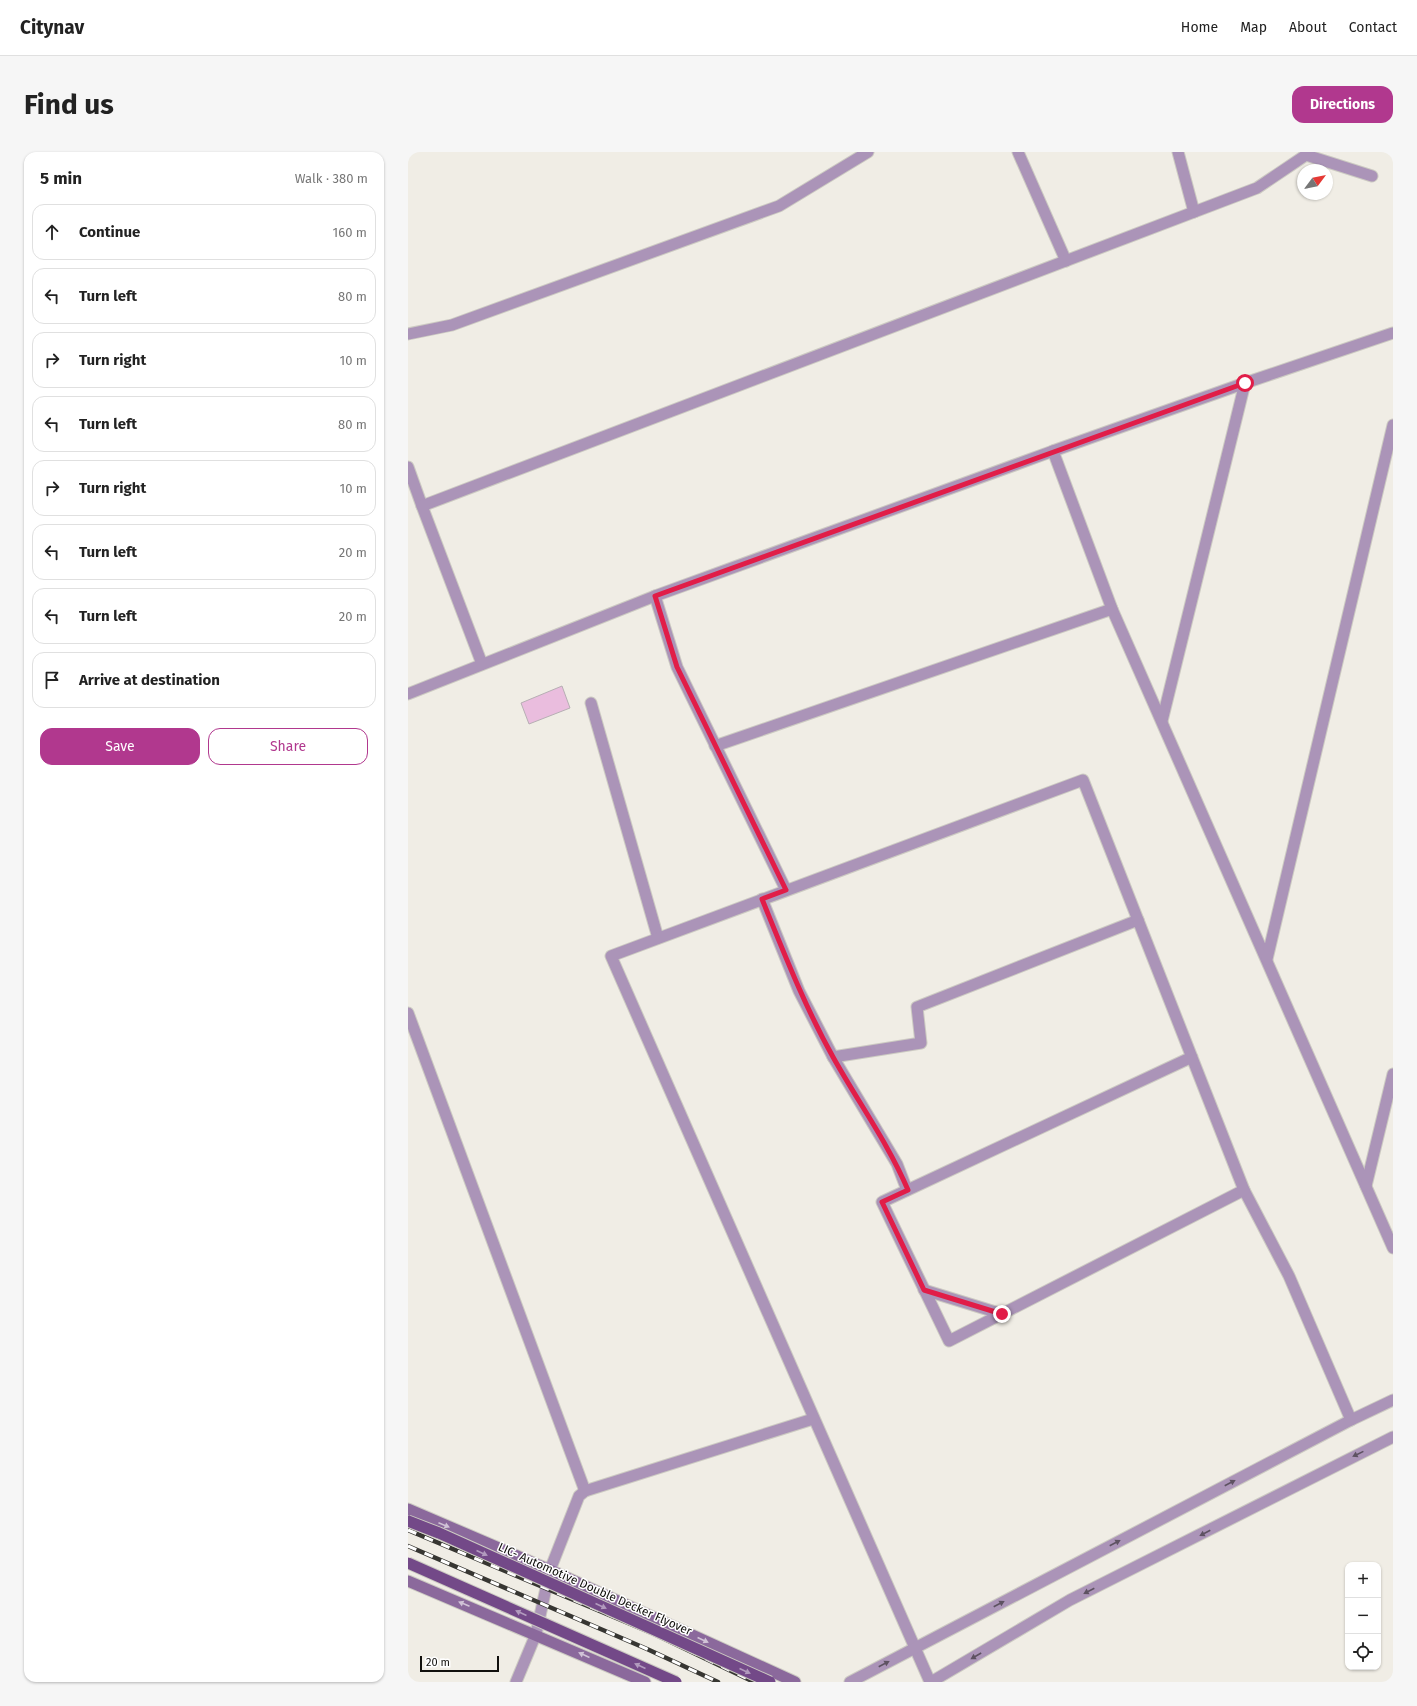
<!DOCTYPE html>
<html lang="en">
<head>
<meta charset="utf-8">
<style>
	:root { --surface:#fff; --page:#f6f6f6; --text:#222; --muted:#767676; --line:#e0e0e0; --accent:#b1388e }
	body { margin:0; font-family:"Fira Sans",sans-serif; background:var(--page); color:var(--text) }
	.controls { position:absolute; right:12px; bottom:12px; display:grid; overflow:hidden; border-radius:8px; box-shadow:0 1px 3px #0004 }
	.controls button { width:36px; height:36px; display:grid; place-items:center; padding:0; border:0; border-bottom:1px solid var(--line); background:var(--surface); color:var(--text); font:20px sans-serif }
	.compass { position:absolute; left:889px; top:12px; width:36px; height:36px; border-radius:50%; background:var(--surface); box-shadow:0 1px 3px #0004; rotate:58deg }
	.scale { position:absolute; left:12px; bottom:10px; width:79px; box-sizing:border-box; padding-left:4px; border:2px solid #11100d; border-top:0; font-size:11px; line-height:14px; white-space:nowrap; color:#11100d; -webkit-text-stroke:3px #fff; paint-order:stroke }
	.stop { position:absolute; width:12px; height:12px; margin:-9px; border:3px solid #e11d48; border-radius:50%; background:#fff }
	.stop.end { background:#e11d48; border-color:#fff; box-shadow:0 1px 4px #0008 }
	.list { margin:0; padding:0; list-style:none }
	h2 { display:flex; justify-content:space-between; align-items:center; height:52px; margin:0; padding:0 16px; font-size:17px }
	h2 small { font-size:13px; font-weight:400; color:var(--muted) }
	.list li { display:grid; grid-template-columns:26px 1fr auto; gap:12px; align-items:center; box-sizing:border-box; height:56px; margin:0 8px 8px; padding:0 8px; border:1px solid var(--line); border-radius:12px }
	.list b { display:block; font-size:15px; white-space:nowrap }
	.list em { font-size:13px; font-style:normal; color:var(--muted) }
	.actions { display:flex; gap:8px; padding:12px 16px }
	.actions a { flex:1; padding:9px 0; border:1px solid var(--accent); border-radius:12px; text-align:center; font-size:14px; color:var(--accent) }
	.actions .main { background:var(--accent); color:#fff }
	.icon { flex:none; width:22px; height:22px; fill:none; stroke:currentColor; stroke-width:2; stroke-linecap:round; stroke-linejoin:round }
	.map { position:relative; flex:none; width:985px; height:1530px; overflow:hidden; border-radius:12px }
	header { display:flex; align-items:center; gap:24px; box-sizing:border-box; height:56px; padding:0 20px; background:var(--surface); border-bottom:1px solid var(--line) }
	header strong { font-size:19px }
	nav { display:flex; gap:22px; margin-inline-start:auto; font-size:14px }
	.intro { display:flex; align-items:center; justify-content:space-between; box-sizing:border-box; height:96px; padding:0 24px }
	h1 { margin:0; font-size:28px }
	.button { padding:10px 18px; border-radius:12px; background:var(--accent); color:#fff; font-size:14px; font-weight:700 }
	main { display:flex; gap:24px; padding:0 24px }
	aside { flex:1; background:var(--surface); border-radius:12px; box-shadow:0 1px 3px #0004 }
	.map>svg:first-child { display:block }
</style>
</head>
<body>
<header>
<strong>Citynav</strong>
<nav><a>Home</a><a>Map</a><a>About</a><a>Contact</a></nav>
</header>
<div class="intro"><h1>Find us</h1><a class="button">Directions</a></div>
<main>
<aside>
<h2>5 min<small>Walk · 380 m</small></h2>
<ul class="list">
<li><svg class="icon" aria-label="ahead" viewBox="0 0 24 24"><path d="M12 20V5M6 11l6-6 6 6"/></svg><div><b>Continue</b></div><em>160 m</em></li>
<li><svg class="icon" aria-label="left" viewBox="0 0 24 24"><path d="M17 20v-9H6M10 6l-5 5 5 5"/></svg><div><b>Turn left</b></div><em>80 m</em></li>
<li><svg class="icon" aria-label="right" viewBox="0 0 24 24"><path d="M7 20v-9h11M14 6l5 5-5 5"/></svg><div><b>Turn right</b></div><em>10 m</em></li>
<li><svg class="icon" aria-label="left" viewBox="0 0 24 24"><path d="M17 20v-9H6M10 6l-5 5 5 5"/></svg><div><b>Turn left</b></div><em>80 m</em></li>
<li><svg class="icon" aria-label="right" viewBox="0 0 24 24"><path d="M7 20v-9h11M14 6l5 5-5 5"/></svg><div><b>Turn right</b></div><em>10 m</em></li>
<li><svg class="icon" aria-label="left" viewBox="0 0 24 24"><path d="M17 20v-9H6M10 6l-5 5 5 5"/></svg><div><b>Turn left</b></div><em>20 m</em></li>
<li><svg class="icon" aria-label="left" viewBox="0 0 24 24"><path d="M17 20v-9H6M10 6l-5 5 5 5"/></svg><div><b>Turn left</b></div><em>20 m</em></li>
<li><svg class="icon" aria-label="arrive" viewBox="0 0 24 24"><path d="M6 21V4h12l-3 4 3 4H6"/></svg><div><b>Arrive at destination</b></div></li>
</ul>
<div class="actions"><a class="main">Save</a><a>Share</a></div>
</aside>
<div class="map">
<svg width="985" height="1530" viewBox="0 0 985 1530">
	<rect width="100%" height="100%" fill="#f0ede5"/>
	<!-- building -->
	<polygon fill="#eabdde" stroke="#b7afb4" points="154,534 162,556 121,572 113,551"/>
	<g fill="none" stroke-linecap="round" stroke-linejoin="round">
		<!-- minor casing -->
		<g stroke="#cccac2" stroke-width="13">
			<g id="minor">
				<polyline points="610,0 658,109"/>
				<polyline points="770,0 786,60"/>
				<polyline points="898,3 964,24"/>
				<polyline points="0,182 44,173 371,54 460,0"/>
				<polyline points="645,299 837,231 985,181"/>
				<polyline points="0,315 14,354"/>
				<polyline points="247,444 269,515 378,738"/>
				<polyline points="74,512 14,354 849,36 898,3 899,0"/>
				<polyline points="0,542 247,444 645,299 704,457 985,1096"/>
				<polyline points="183,551 250,786"/>
				<polyline points="754,569 837,231"/>
				<polyline points="307,594 704,457"/>
				<polyline points="354,747 391,839 425,905 513,891 509,855 730,768"/>
				<polyline points="859,807 985,273"/>
				<polyline points="0,861 177,1339"/>
				<polyline points="425,905 489,1012 499,1038"/>
				<polyline points="958,1034 985,922"/>
				<polyline points="836,1038 881,1124 943,1268"/>
				<polyline points="516,1138 594,1162"/>
				<polyline points="108,1530 128,1482 142,1418 171,1344 177,1339 405,1267"/>
				<polyline points="522,1530 203,804 675,628 836,1038 541,1189 474,1050 784,905"/>
			</g>
		</g>
		<!-- tertiary casing -->
		<g stroke="#cccac2" stroke-width="13">
			<g id="tertiary">
				<polyline points="442,1530 943,1268 985,1248"/>
				<polyline points="523,1530 662,1448 985,1285"/>
			</g>
		</g>
		<!-- secondary casing -->
		<g stroke="#cccac2" stroke-width="13">
			<g id="secondary">
				<polyline points="0,1357 142,1418 387,1530"/>
				<polyline points="0,1429 237,1530"/>
			</g>
		</g>
		<!-- minor -->
		<use href="#minor" stroke="#ab94b8" stroke-width="11"/>
		<!-- tertiary -->
		<use href="#tertiary" stroke="#ab94b8" stroke-width="11"/>
		<!-- secondary -->
		<use href="#secondary" stroke="#8b699c" stroke-width="11"/>
		<!-- rail casing -->
		<g stroke="#373632" stroke-width="4.5">
			<g id="rail">
				<polyline points="0,1378 246,1482 346,1530"/>
				<polyline points="0,1394 239,1497 310,1530"/>
			</g>
		</g>
		<!-- rail -->
		<use href="#rail" stroke="#fff" stroke-width="3" stroke-dasharray="9" stroke-linecap="butt"/>
		<!-- primary-bridge casing -->
		<g stroke="#cccac2" stroke-width="13" stroke-linecap="butt">
			<g id="primary-bridge">
				<polyline points="0,1369 31,1381 362,1530"/>
				<polyline points="0,1411 268,1530"/>
			</g>
		</g>
		<!-- primary-bridge -->
		<use href="#primary-bridge" stroke="#734988" stroke-width="11"/>
	</g>
	<!-- one-way arrows -->
	<defs><path id="oneway-solid" d="M-6-.8H1V-3.2L6.5 0L1 3.2V.8H-6Z"/></defs>
	<g fill="#5e5262">
		<use href="#oneway-solid" transform="translate(950 1302) rotate(154)"/>
		<use href="#oneway-solid" transform="translate(822 1331) rotate(-28)"/>
		<use href="#oneway-solid" transform="translate(797 1381) rotate(152)"/>
		<use href="#oneway-solid" transform="translate(707 1391) rotate(-28)"/>
		<use href="#oneway-solid" transform="translate(681 1439) rotate(153)"/>
		<use href="#oneway-solid" transform="translate(591 1452) rotate(-28)"/>
		<use href="#oneway-solid" transform="translate(568 1504) rotate(150)"/>
		<use href="#oneway-solid" transform="translate(476 1512) rotate(-28)"/>
	</g>
	<g fill="#d1c3d7">
		<use href="#oneway-solid" transform="translate(36 1373) rotate(23)"/>
		<use href="#oneway-solid" transform="translate(56 1452) rotate(-157)"/>
		<use href="#oneway-solid" transform="translate(295 1488) rotate(25)"/>
		<use href="#oneway-solid" transform="translate(176 1503) rotate(-156)"/>
	</g>
	<g fill="#b29bbe">
		<use href="#oneway-solid" transform="translate(74 1401) rotate(24)"/>
		<use href="#oneway-solid" transform="translate(193 1454) rotate(24)"/>
		<use href="#oneway-solid" transform="translate(113 1461) rotate(-156)"/>
		<use href="#oneway-solid" transform="translate(232 1514) rotate(-156)"/>
		<use href="#oneway-solid" transform="translate(337 1519) rotate(24)"/>
	</g>
	<g fill="none" stroke-linecap="round" stroke-linejoin="round">
		<!-- route -->
		<path stroke="#e11d48" stroke-width="5" d="M594,1162L516,1138L474,1050L500,1038C480,991 450,950 425,905C397,855 376,801 354,747L378,738L269,515L247,444L837,231"/>
	</g>
	<g text-anchor="middle" dominant-baseline="central" stroke-width="3" stroke-linejoin="round" paint-order="stroke">
		<!-- street labels -->
		<g font-size="12" fill="#11100d" stroke="#fff">
			<text transform="translate(187 1437) rotate(24)">LIC- Automotive Double Decker Flyover</text>
		</g>
	</g>
</svg>
<div class="controls">
<button>+</button>
<button>−</button>
<button><svg class="icon" aria-label="locate" viewBox="0 0 24 24"><circle cx="12" cy="12" r="6"/><path d="M12 2v4M12 18v4M2 12h4M18 12h4"/></svg></button>
</div>
<svg class="compass" viewBox="-18 -18 36 36"><path d="M0-13l5 13h-10z" fill="#e53935"/><path d="M0 13l5-13h-10z" fill="#767676"/></svg>
<div class="scale">20 m</div>
<div class="stop" style="left:837px;top:231px"></div>
<div class="stop end" style="left:594px;top:1162px"></div>
</div>
</main>
</body>
</html>
